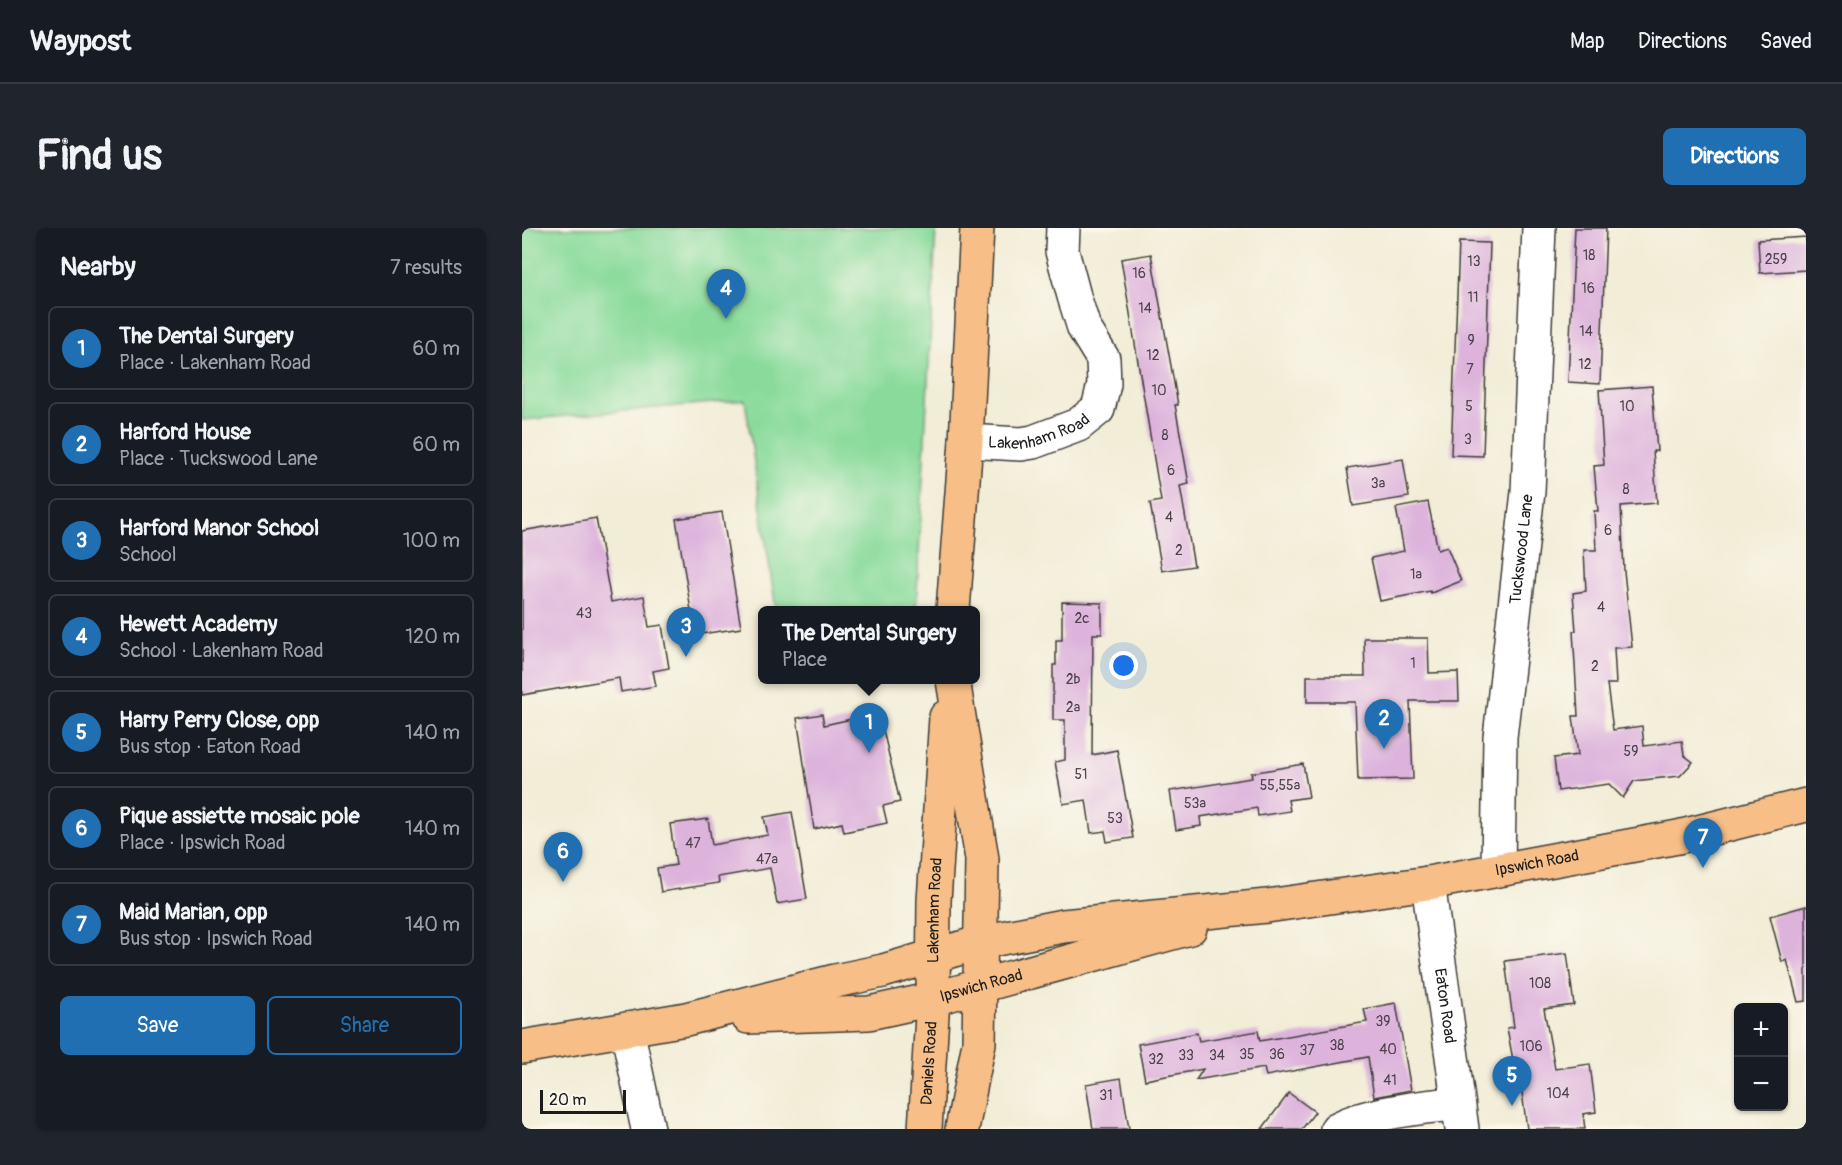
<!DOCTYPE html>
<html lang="en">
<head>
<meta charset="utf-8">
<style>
	:root { --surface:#171b24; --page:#20242c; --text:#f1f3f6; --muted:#9ea1a6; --line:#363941; --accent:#1f6fb2 }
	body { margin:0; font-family:Pangolin,sans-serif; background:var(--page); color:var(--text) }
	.controls { position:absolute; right:18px; bottom:18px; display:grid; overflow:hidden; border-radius:9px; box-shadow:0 2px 4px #0004 }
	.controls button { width:54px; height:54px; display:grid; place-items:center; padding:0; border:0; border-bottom:2px solid var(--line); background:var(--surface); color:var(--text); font:30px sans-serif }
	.scale { position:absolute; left:18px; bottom:15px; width:86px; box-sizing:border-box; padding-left:6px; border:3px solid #1c1c1c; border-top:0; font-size:16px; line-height:21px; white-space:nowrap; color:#1c1c1c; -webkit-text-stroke:4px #fbf7ec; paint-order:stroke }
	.you { position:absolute; left:602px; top:438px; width:21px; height:21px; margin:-15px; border:4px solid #fff; border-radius:50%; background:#1a73e8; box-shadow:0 0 0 9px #1a73e833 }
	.badge { display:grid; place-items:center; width:39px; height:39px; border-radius:50%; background:var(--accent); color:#fff; font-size:20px; font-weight:700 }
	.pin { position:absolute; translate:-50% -50px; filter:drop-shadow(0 2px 3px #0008) }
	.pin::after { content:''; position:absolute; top:32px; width:21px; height:18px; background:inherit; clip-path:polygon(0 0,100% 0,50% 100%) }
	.popup { position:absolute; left:236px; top:378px; width:222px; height:78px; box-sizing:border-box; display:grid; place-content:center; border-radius:9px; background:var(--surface); filter:drop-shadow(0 2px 4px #0005); font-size:20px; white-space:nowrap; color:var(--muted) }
	.popup b { font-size:22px; color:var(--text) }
	.popup::after { content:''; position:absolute; left:50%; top:100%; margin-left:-12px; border:12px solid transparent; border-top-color:var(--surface) }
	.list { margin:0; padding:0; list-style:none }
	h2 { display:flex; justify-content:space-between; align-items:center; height:78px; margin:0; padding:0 24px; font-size:26px }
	h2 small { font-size:20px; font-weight:400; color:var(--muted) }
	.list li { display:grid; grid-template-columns:39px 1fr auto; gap:18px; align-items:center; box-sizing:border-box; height:84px; margin:0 12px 12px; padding:0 12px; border:2px solid var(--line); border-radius:9px }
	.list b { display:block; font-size:22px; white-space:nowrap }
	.list p { margin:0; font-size:20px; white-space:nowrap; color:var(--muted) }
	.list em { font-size:20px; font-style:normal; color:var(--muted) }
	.actions { display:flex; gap:12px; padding:18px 24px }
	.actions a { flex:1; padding:14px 0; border:2px solid var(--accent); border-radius:9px; text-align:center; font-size:21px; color:var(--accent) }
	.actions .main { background:var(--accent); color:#fff }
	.map { position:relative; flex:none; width:1284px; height:901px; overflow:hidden; border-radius:9px }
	header { display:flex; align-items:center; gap:36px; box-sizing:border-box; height:84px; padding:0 30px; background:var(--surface); border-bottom:2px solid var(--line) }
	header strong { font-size:28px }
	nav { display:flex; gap:33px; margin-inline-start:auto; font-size:21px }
	.intro { display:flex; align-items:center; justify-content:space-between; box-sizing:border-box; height:144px; padding:0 36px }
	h1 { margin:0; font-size:42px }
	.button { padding:15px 27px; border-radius:9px; background:var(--accent); color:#fff; font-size:21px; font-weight:700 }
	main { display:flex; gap:36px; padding:0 36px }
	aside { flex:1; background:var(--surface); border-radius:9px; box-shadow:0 2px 4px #0004 }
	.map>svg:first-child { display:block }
</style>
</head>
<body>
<header>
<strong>Waypost</strong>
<nav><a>Map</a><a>Directions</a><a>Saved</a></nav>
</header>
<div class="intro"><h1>Find us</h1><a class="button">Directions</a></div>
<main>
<aside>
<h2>Nearby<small>7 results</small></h2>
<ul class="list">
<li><span class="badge">1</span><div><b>The Dental Surgery</b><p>Place · Lakenham Road</p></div><em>60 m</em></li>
<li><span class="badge">2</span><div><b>Harford House</b><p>Place · Tuckswood Lane</p></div><em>60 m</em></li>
<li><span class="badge">3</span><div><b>Harford Manor School</b><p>School</p></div><em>100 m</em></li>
<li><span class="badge">4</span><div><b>Hewett Academy</b><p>School · Lakenham Road</p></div><em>120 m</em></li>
<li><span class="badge">5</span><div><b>Harry Perry Close, opp</b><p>Bus stop · Eaton Road</p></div><em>140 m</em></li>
<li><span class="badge">6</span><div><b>Pique assiette mosaic pole</b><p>Place · Ipswich Road</p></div><em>140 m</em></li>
<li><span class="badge">7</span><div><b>Maid Marian, opp</b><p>Bus stop · Ipswich Road</p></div><em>140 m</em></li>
</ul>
<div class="actions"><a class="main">Save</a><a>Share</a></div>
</aside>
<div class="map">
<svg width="1284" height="901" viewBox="0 0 1284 901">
	<rect width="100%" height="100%" fill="#fbf7ec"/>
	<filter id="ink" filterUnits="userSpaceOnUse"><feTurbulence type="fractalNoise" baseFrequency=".0167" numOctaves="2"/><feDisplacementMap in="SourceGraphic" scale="12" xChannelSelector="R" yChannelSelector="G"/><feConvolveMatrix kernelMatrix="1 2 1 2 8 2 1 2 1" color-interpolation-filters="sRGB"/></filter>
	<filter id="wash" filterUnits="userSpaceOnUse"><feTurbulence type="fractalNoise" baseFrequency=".008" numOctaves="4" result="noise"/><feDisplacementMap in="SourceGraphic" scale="24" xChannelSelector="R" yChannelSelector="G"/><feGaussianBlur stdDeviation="1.35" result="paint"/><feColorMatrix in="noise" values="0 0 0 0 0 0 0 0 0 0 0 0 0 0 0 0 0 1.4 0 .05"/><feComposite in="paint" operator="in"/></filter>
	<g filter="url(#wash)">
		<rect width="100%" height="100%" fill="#f2edd7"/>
		<!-- green -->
		<polygon fill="#8adb9b" stroke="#537c5c" stroke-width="1.5" points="0,0 414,0 394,382 254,382 223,172 0,192"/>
		<g id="blocks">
			<!-- building -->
			<g fill="#ddb3dc">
				<polygon points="1053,0 1084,0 1078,156 1046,154"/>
				<polygon points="1284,9 1284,42 1238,45 1236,12"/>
				<polygon points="937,14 968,15 961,228 929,227"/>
				<polygon points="629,26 656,177 653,177 667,256 658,258 672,338 640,343 628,275 639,273 599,31"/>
				<polygon points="1130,158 1135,223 1131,223 1135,275 1099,278 1102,343 1110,419 1092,420 1094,456 1085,456 1091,502 1120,498 1122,518 1160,513 1162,527 1171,534 1158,548 1112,553 1101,570 1087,556 1036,563 1032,530 1056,527 1051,488 1056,488 1051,403 1054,403 1051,365 1064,363 1062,322 1074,322 1072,283 1076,283 1072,238 1082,237 1077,162"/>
				<polygon points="881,231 887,269 831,278 825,240"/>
				<polygon points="906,274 916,322 925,319 939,353 909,365 908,363 858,373 849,330 882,323 874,280"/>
				<polygon points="200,284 219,400 173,407 154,291"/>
				<polygon points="74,290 89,374 122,368 127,399 140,397 147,440 131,443 134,458 99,464 97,450 0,467 0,303"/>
				<polygon points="540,374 580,375 580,406 571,406 570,527 595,522 611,610 585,614 583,603 569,605 564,572 541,576 533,534 543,532 543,492 531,492 531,437 534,437 534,412 540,412"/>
				<polygon points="842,410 906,410 907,445 936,444 937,473 888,473 891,551 836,552 833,474 785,474 785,448 843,448"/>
				<polygon points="357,485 378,574 361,578 365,595 322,604 320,595 292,601 275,490 300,486 302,497"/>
				<polygon points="781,536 787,569 766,572 768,583 736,588 735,580 678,589 679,598 654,602 648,563 730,550 729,545"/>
				<polygon points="270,584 285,671 255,676 248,640 196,649 197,655 139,664 135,640 154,637 148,596 186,591 190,617 246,607 242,589"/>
				<polygon points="1284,678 1284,773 1276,774 1265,732 1260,734 1248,688"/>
				<polygon points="1045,725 1052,777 1022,781 1033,841 1068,836 1074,884 1061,886 1063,901 1005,901 997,842 993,843 985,800 992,799 983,733"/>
				<polygon points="874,775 889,862 852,869 846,829 744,848 742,840 674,852 681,841 623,852 616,816 675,805 677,813 736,803 738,813 845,794 842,781"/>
				<polygon points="599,850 607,901 571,901 564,856"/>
				<polygon points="767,865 793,884 780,901 740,901"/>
			</g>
		</g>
	</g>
	<g filter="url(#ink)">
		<use href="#blocks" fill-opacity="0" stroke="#3c3b38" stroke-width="1.5"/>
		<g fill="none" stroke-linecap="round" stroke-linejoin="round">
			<!-- street casing -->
			<g stroke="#3c3b38" stroke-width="36">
				<g id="street">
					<path id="s1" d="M444,213L499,216L511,214L556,197L576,181L582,156L581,131L562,100L552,68L540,23L541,0"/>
					<path id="s2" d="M976,641L978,509L1006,264L1017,0"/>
					<path id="s3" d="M906,655L940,901"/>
					<polyline points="105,801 126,901"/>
					<path d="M815,901C840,886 905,878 935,876"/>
				</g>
			</g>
			<!-- primary casing -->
			<g stroke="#3c3b38" stroke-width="36">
				<g id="primary">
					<polyline points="226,789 347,785 411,771"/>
					<polyline points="0,819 164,791 313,753 361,743 459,714"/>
				</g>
			</g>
			<!-- highway casing -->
			<g stroke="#3c3b38" stroke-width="36">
				<g id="highway">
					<polyline points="431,382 444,213 455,0"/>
					<polyline points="431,452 460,631 457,815 440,901"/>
					<path id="s4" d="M459,714L541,698L745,678L906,655L1156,609L1284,577"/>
					<path id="s5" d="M411,771L668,700"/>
					<path id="s6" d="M403,901L411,771L412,673L424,489"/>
				</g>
			</g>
			<!-- street -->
			<use href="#street" stroke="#fff" stroke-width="33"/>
			<!-- primary -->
			<use href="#primary" stroke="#f7be87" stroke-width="33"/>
			<!-- highway -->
			<use href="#highway" stroke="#f7be87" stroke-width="33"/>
		</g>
	</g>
	<g text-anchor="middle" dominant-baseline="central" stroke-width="5" stroke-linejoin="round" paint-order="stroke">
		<!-- number labels -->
		<g font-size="14" fill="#4c424c">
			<text x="1067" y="27">18</text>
			<text x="1254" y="31">259</text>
			<text x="952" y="33">13</text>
			<text x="617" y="45">16</text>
			<text x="1066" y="60">16</text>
			<text x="951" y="69">11</text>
			<text x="623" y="80">14</text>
			<text x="1064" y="103">14</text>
			<text x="949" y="112">9</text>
			<text x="631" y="127">12</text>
			<text x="1063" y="136">12</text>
			<text x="948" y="141">7</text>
			<text x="637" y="162">10</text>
			<text x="947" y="178">5</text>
			<text x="1105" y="178">10</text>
			<text x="643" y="207">8</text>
			<text x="946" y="211">3</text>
			<text x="649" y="242">6</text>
			<text x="856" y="255">3a</text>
			<text x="1104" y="261">8</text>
			<text x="647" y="289">4</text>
			<text x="1086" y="302">6</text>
			<text x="657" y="322">2</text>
			<text x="894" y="346">1a</text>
			<text x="1079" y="379">4</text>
			<text x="62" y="385">43</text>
			<text x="560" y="390">2c</text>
			<text x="891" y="435">1</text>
			<text x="1073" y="438">2</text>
			<text x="551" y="451">2b</text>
			<text x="551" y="479">2a</text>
			<text x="1109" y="523">59</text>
			<text x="559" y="546">51</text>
			<text x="758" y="557">55,55a</text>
			<text x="673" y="575">53a</text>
			<text x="593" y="590">53</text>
			<text x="171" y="615">47</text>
			<text x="245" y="631">47a</text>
			<text x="1018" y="755">108</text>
			<text x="861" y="793">39</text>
			<text x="815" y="817">38</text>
			<text x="1009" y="818">106</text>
			<text x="866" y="821">40</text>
			<text x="785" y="822">37</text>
			<text x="725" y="826">35</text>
			<text x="755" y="826">36</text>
			<text x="664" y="827">33</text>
			<text x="695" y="827">34</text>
			<text x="634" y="831">32</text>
			<text x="868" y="852">41</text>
			<text x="1036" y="865">104</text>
			<text x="584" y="867">31</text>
		</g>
		<!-- street labels -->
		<g font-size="16" fill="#1c1c1c" stroke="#fbf7ec">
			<text stroke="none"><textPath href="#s1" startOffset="75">Lakenham Road</textPath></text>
			<text stroke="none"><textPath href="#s2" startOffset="321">Tuckswood Lane</textPath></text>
			<text stroke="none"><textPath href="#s4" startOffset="562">Ipswich Road</textPath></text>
			<text stroke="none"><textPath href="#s6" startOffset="219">Lakenham Road</textPath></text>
			<text stroke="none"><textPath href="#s5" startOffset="50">Ipswich Road</textPath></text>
			<text stroke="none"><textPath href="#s3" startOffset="124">Eaton Road</textPath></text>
			<text stroke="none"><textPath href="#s6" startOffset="66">Daniels Road</textPath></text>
		</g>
	</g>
</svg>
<div class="controls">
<button>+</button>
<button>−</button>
</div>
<div class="scale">20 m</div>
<div class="you"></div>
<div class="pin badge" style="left:347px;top:525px">1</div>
<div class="popup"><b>The Dental Surgery</b>Place</div>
<div class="pin badge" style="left:862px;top:521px">2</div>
<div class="pin badge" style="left:164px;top:429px">3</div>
<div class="pin badge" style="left:204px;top:91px">4</div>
<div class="pin badge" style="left:990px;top:878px">5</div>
<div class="pin badge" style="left:41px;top:654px">6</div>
<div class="pin badge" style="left:1181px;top:640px">7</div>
</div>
</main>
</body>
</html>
